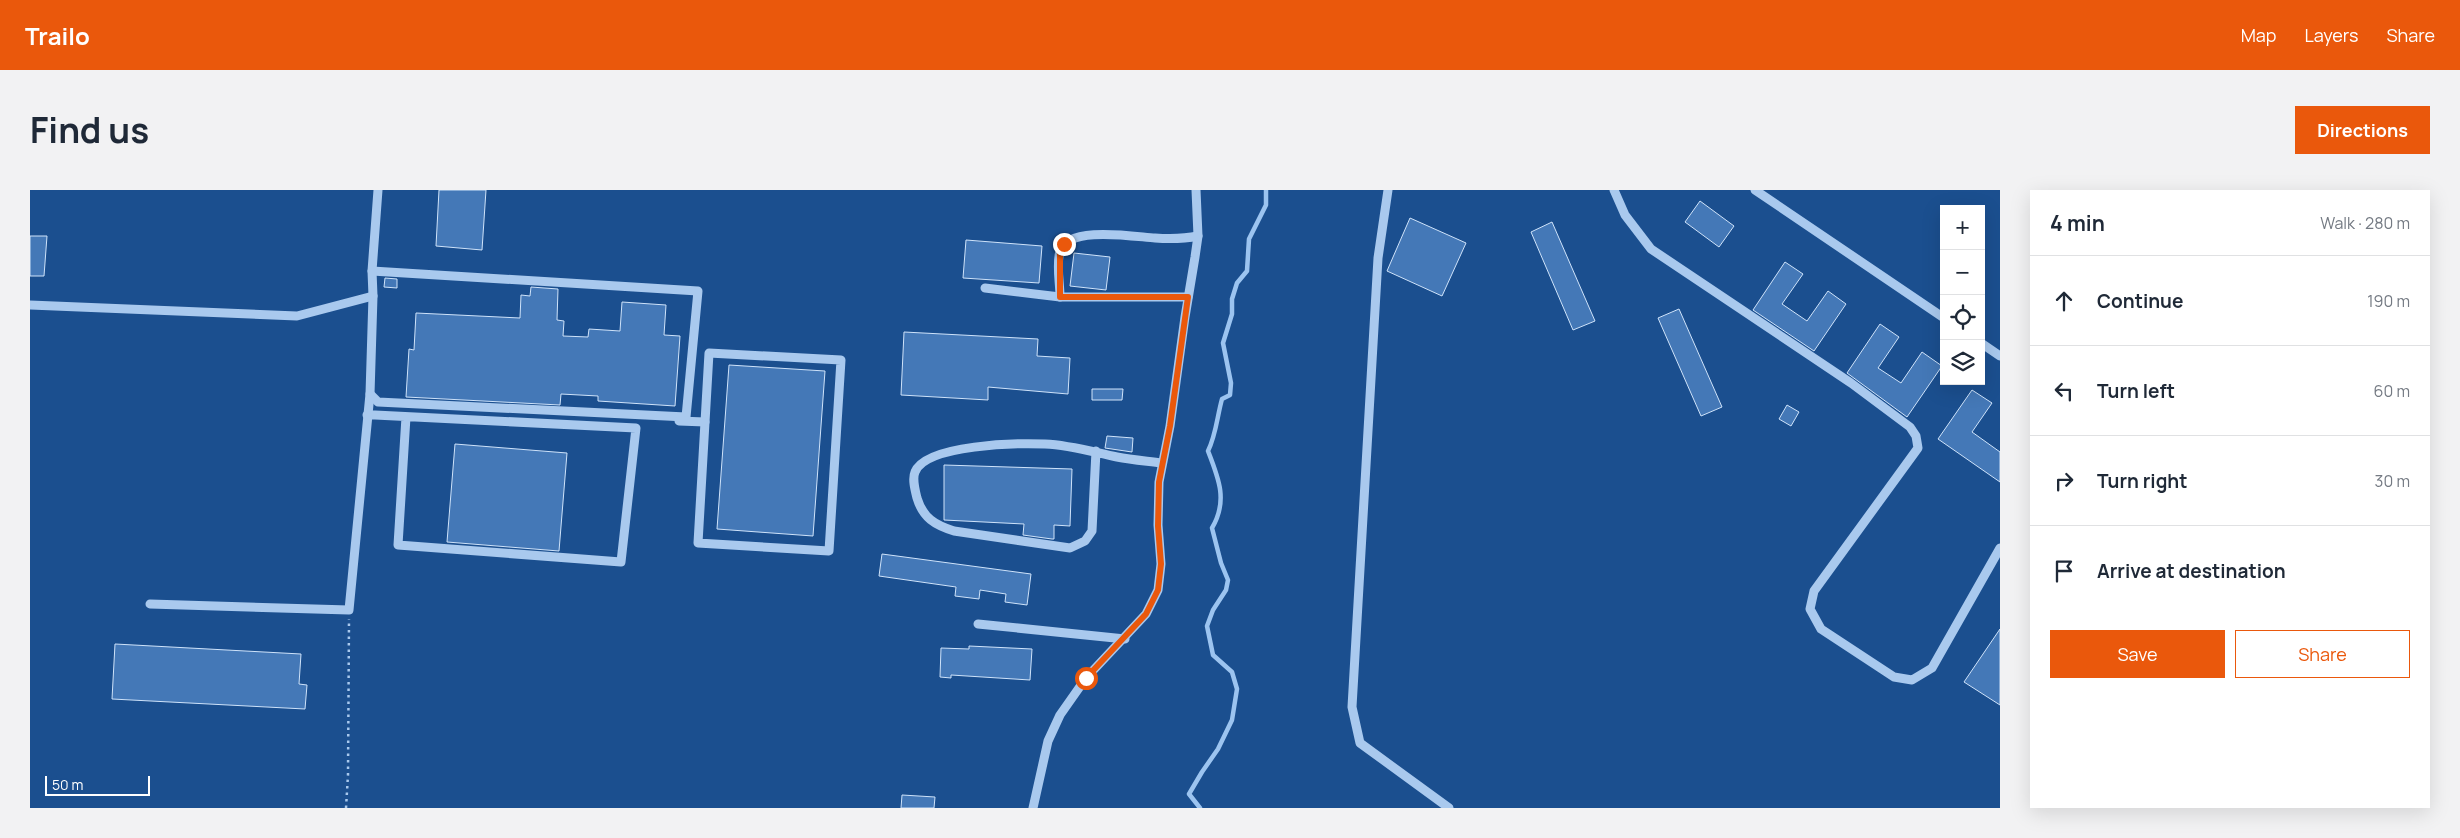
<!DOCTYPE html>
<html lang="en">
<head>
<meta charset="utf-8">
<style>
	:root { --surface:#fff; --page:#f2f2f3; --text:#1f2937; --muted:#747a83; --line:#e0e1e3; --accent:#ea580c }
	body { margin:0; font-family:Manrope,sans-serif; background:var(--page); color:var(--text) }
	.controls { position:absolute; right:15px; top:15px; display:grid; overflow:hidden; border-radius:0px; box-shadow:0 5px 20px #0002 }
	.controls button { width:45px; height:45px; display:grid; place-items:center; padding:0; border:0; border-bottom:1px solid var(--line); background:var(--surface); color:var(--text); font:25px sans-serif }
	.scale { position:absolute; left:15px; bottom:12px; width:105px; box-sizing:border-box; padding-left:5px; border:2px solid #fff; border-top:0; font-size:14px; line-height:18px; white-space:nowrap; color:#fff; -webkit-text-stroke:4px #1b4f8f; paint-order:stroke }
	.stop { position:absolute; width:15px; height:15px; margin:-11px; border:4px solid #ea580c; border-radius:50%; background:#fff }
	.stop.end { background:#ea580c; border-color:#fff; box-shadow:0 1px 5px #0008 }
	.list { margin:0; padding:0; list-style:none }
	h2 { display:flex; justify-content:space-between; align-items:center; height:65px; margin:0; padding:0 20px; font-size:21px }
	h2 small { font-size:16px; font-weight:400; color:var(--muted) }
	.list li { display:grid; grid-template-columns:32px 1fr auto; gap:15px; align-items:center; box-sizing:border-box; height:90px; padding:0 20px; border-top:1px solid var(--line) }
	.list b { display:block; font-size:19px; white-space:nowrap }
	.list em { font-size:16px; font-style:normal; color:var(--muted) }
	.actions { display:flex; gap:10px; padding:15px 20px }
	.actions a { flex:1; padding:11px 0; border:1px solid var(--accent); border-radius:0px; text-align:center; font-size:18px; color:var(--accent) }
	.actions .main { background:var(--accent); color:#fff }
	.icon { flex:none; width:28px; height:28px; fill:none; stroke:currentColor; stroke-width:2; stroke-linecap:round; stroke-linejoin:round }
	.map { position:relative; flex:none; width:1970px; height:618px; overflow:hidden; border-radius:0px }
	header { display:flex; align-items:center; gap:30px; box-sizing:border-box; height:70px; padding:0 25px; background:var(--accent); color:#fff }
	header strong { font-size:24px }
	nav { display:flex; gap:28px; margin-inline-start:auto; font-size:18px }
	.intro { display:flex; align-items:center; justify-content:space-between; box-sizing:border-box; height:120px; padding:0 30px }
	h1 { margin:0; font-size:35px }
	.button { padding:12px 22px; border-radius:0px; background:var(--accent); color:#fff; font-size:18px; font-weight:700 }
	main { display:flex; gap:30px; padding:0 30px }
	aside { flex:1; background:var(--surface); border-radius:0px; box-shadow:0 5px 20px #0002 }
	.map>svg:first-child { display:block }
</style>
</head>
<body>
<header>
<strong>Trailo</strong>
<nav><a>Map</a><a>Layers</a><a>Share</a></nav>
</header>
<div class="intro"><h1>Find us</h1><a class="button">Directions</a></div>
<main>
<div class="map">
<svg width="1970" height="618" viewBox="0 0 1970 618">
	<rect width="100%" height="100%" fill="#1b4f8f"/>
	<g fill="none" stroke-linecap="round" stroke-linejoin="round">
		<!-- stream -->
		<path stroke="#9cc4f0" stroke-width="4.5" d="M1170,618L1159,604L1172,582L1188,559L1202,530L1207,499L1202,482L1183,465L1177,436L1183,420L1196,400L1198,390L1191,373L1182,338C1198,311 1189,289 1178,261C1186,245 1187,227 1192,209L1200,205L1201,193L1193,153L1202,124V109L1207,93L1217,81L1219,49L1236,15V0"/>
	</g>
	<!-- building -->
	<g fill="#4478b7" stroke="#cfe3fa">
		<polygon points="409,0 456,0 452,60 406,56"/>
		<polygon points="1670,11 1704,36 1689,57 1655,32"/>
		<polygon points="1380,28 1436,53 1412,106 1357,81"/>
		<polygon points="1522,32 1565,131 1543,140 1501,42"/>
		<polygon points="0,46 17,46 14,86 0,86"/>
		<polygon points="936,50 1012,56 1009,93 933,88"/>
		<polygon points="1044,63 1080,67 1076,100 1040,96"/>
		<polygon points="1755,72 1773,84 1752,114 1777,131 1798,101 1816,114 1784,161 1723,120"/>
		<polygon points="355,88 367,89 367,98 354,97"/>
		<polygon points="501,97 528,99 527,130 534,131 533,146 558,147 559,139 590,141 592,112 636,115 634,145 650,146 645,216 568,211 568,206 531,204 530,215 376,207 379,159 384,160 386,123 490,128 491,105 500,106"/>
		<polygon points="1649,119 1692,217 1671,226 1628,128"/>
		<polygon points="1850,134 1869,147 1848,178 1871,193 1892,162 1912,176 1877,227 1817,183"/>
		<polygon points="874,142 1008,149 1007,166 1040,168 1038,204 958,197 958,210 871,205"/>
		<polygon points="699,175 795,181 783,346 687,339"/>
		<polygon points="1062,199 1093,199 1092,210 1062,210"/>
		<polygon points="1942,200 1962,213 1942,242 1970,262 1970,292 1908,249"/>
		<polygon points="1757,215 1769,222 1761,236 1749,229"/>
		<polygon points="1077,246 1103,248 1102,262 1075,258"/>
		<polygon points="425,254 537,263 529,361 417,352"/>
		<polygon points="914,275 1042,279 1040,336 1024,335 1024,349 1022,349 993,345 994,334 914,330"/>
		<polygon points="852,364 1001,384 997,415 975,412 976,404 950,400 949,409 925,406 926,397 849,386"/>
		<polygon points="1970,439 1970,515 1934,492"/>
		<polygon points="85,454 271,464 269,494 277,495 275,519 82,509"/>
		<polygon points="939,456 1002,459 1000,490 921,485 921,488 910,487 911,458 939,459"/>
		<polygon points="872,605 905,607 904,618 871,618"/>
	</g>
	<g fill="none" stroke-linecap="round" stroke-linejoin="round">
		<!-- path -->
		<polyline stroke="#a9c9ee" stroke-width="2.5" stroke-dasharray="2.5 4" stroke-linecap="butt" points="316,618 318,585 319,429"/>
		<!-- minor -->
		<g stroke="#a9c9ee" stroke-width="9">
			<polyline points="1358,0 1348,68 1322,517 1330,553 1419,618"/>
			<polyline points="1584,0 1595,25 1621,59 1821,193 1880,237 1886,246 1888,258 1784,401 1780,419 1791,439 1864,487 1882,490 1902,478 1970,358"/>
			<polyline points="1725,0 1914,128"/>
			<polyline points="955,98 1030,107 1158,107"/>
			<path d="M1030,107C1030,93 1026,75 1030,61C1038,35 1106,47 1125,48C1139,49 1153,49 1168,46"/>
			<polyline points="0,115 267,126 343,106"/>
			<polyline points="1951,153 1970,166"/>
			<polygon points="679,163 811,170 799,361 668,353"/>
			<polyline points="340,204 348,212 656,227 668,101 342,81"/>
			<polyline points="337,225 345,225 606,238 591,372 368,355 376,227"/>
			<polyline points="649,231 675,232"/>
			<path d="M1066,261L1062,341L1055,351L1040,358L924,341C905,335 893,328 887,308C885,300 882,289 885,282C896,254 989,253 1015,254C1040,255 1063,262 1087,267C1102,270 1117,271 1132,273"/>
			<polyline points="120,414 319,420 340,204 343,106 342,81 348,0"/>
			<polyline points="948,434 1095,449"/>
			<polyline points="1003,618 1018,551 1030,525 1056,488 1116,424 1128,400 1131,374 1128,335 1129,292 1140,236 1155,127 1165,67 1168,46 1166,0"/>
		</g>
	</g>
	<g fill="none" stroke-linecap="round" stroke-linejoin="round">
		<!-- route -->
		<polyline stroke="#ea580c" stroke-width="6" points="1034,54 1030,61 1030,107 1158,107 1140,236 1129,292 1128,336 1131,374 1128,400 1116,424 1056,488"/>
	</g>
</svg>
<div class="controls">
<button>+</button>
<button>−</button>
<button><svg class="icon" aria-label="locate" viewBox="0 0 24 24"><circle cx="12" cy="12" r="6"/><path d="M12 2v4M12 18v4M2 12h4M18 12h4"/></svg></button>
<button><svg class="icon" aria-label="layers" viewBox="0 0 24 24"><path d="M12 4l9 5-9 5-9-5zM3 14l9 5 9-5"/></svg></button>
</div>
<div class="scale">50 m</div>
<div class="stop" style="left:1056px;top:488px"></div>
<div class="stop end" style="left:1034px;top:54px"></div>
</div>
<aside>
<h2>4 min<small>Walk · 280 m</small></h2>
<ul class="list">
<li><svg class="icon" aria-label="ahead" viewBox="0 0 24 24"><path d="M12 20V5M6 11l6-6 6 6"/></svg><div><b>Continue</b></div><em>190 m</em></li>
<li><svg class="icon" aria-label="left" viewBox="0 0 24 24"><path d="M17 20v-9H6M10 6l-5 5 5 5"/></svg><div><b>Turn left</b></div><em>60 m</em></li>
<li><svg class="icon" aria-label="right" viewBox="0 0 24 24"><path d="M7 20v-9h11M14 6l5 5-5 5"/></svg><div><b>Turn right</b></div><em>30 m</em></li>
<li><svg class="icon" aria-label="arrive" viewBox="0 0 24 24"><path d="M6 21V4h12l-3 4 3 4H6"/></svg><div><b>Arrive at destination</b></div></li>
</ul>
<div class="actions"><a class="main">Save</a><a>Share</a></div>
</aside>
</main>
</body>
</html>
